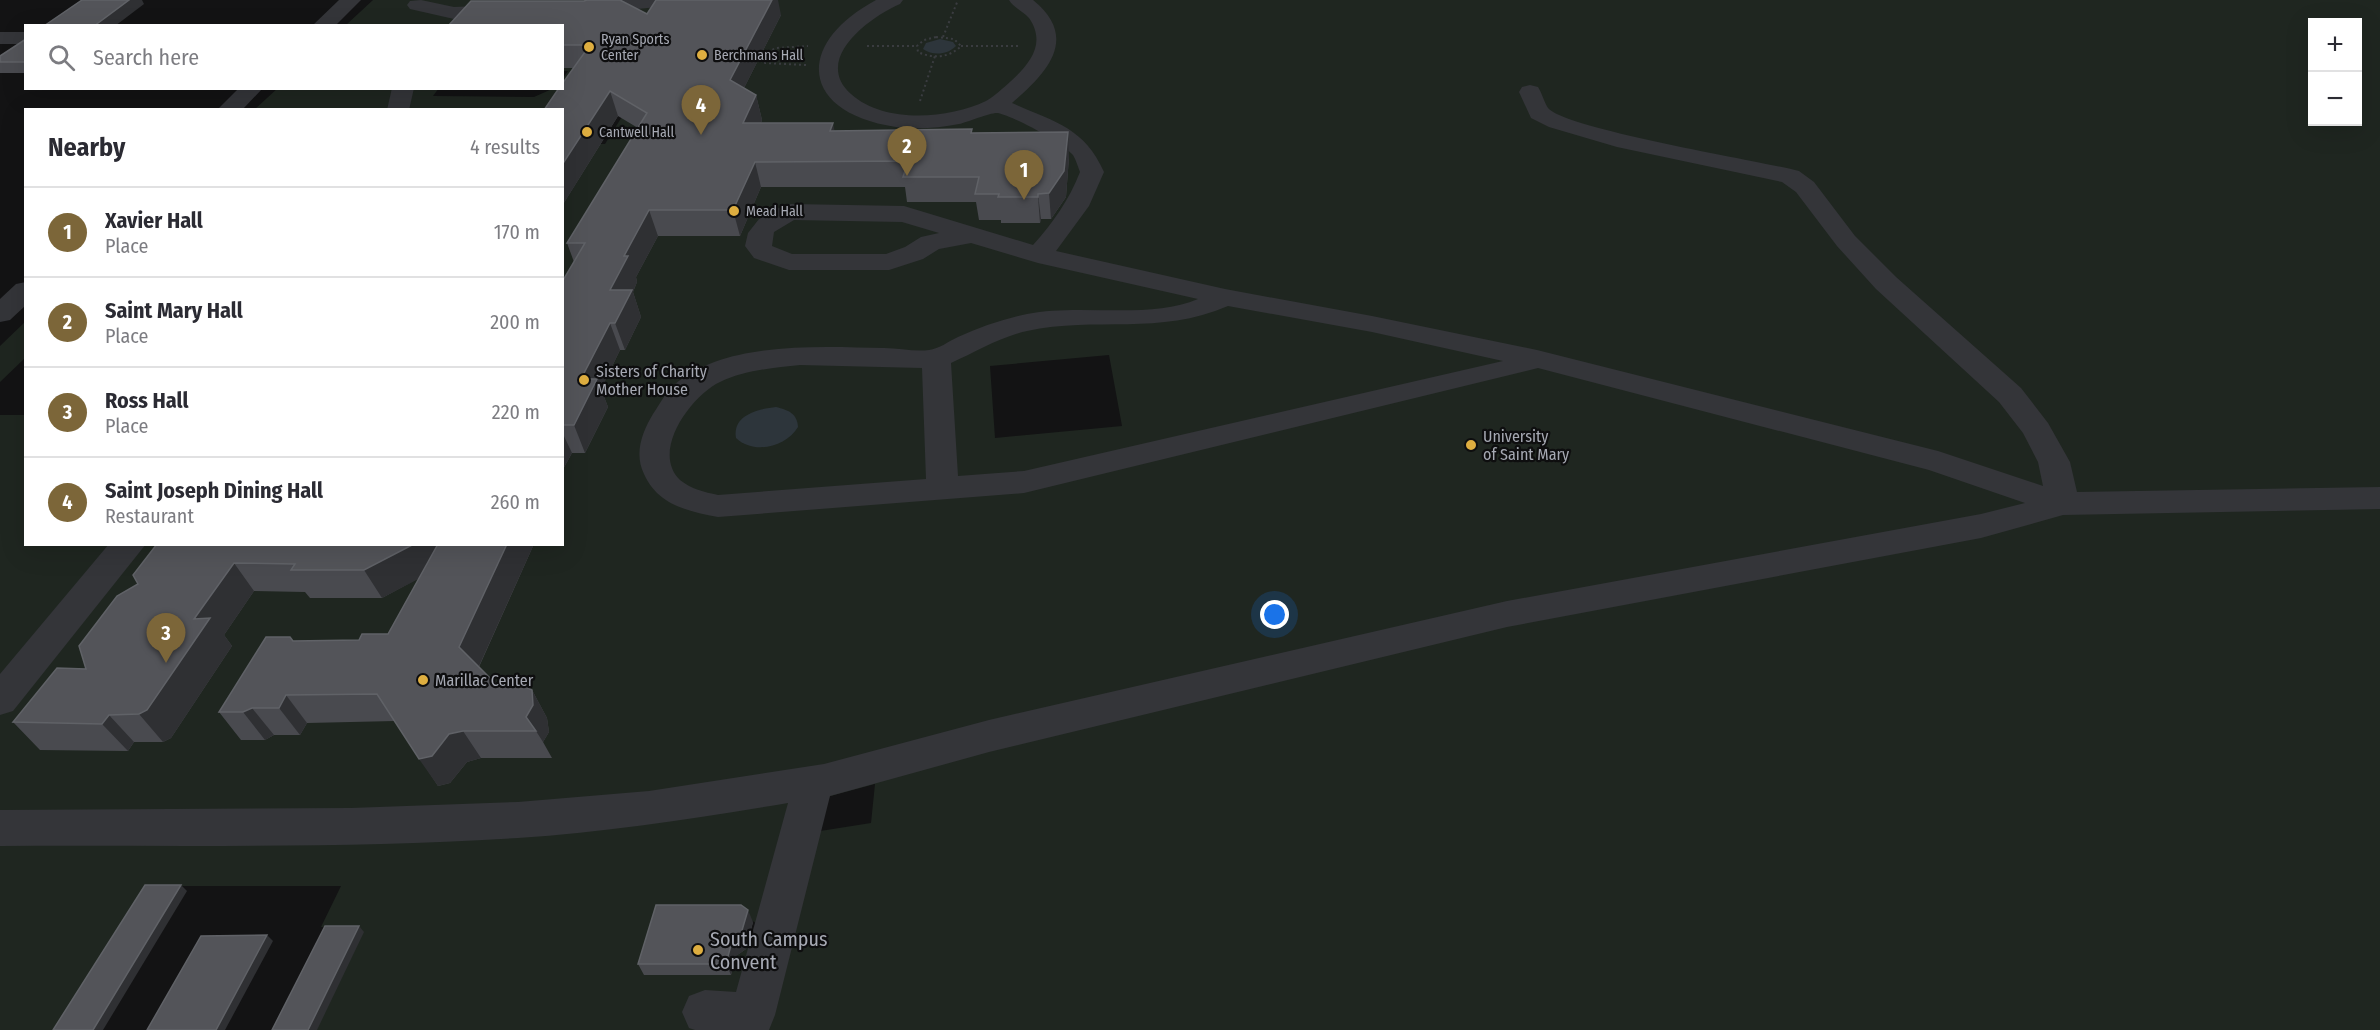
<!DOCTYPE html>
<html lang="en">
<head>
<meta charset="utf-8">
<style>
	:root { --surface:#fff; --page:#f7f7f7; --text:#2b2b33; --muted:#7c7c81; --line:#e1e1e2; --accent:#7c6639 }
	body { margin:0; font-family:"Fira Sans Condensed",sans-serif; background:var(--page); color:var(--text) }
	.controls { position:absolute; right:18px; top:18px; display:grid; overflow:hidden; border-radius:0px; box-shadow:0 6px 24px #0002 }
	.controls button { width:54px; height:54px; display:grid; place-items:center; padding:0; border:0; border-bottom:2px solid var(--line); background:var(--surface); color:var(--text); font:30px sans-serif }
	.you { position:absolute; left:1275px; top:615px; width:21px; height:21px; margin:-15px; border:4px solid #fff; border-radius:50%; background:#1a73e8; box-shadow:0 0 0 9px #1a73e833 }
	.badge { display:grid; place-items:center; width:39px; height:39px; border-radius:50%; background:var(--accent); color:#fff; font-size:20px; font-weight:700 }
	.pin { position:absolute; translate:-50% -50px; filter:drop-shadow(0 2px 3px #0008) }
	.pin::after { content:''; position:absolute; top:32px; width:21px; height:18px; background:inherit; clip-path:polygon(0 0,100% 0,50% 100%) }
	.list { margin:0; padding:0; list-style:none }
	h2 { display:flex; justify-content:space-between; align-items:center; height:78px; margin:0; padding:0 24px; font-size:26px }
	h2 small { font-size:20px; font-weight:400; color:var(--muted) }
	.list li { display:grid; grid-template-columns:39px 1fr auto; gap:18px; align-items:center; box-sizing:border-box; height:90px; padding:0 24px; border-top:2px solid var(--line) }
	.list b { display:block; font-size:22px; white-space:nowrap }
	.list p { margin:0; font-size:20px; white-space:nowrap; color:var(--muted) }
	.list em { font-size:20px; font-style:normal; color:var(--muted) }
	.icon { flex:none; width:33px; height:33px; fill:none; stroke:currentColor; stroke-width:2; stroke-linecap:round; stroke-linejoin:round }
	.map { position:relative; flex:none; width:2380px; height:1030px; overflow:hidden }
	.search { position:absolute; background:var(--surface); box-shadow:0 6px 24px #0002; left:24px; top:24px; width:540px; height:66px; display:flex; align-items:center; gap:15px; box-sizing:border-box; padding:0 21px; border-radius:0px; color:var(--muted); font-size:22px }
	.panel { position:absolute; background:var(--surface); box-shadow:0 6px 24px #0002; left:24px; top:108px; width:540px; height:438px; border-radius:0px }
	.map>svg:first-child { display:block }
</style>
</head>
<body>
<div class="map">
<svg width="2380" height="1030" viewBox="0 0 2380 1030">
	<rect width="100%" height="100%" fill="#131314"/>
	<!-- green -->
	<g fill="#1f2620" fill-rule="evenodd">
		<path d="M373,0H2380V1030H304L354,927H321L341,886H150L60,1030H0V415H25L26,544H562V206L578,180L579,144H605L623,115L562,110L255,109L278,88H439L433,96L534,97L552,89L562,88L563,78L568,71H563V68L630,25H346ZM2312,22H2358V122H2312ZM1109,355L1122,426L995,438L990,366ZM875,784L871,823L814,832L816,800ZM747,917L757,924L751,944L736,956Z"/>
		<polygon points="25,322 25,358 0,382 0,346"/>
	</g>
	<!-- water -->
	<g fill="#2d353b">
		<path d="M940,39L953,42L956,46C947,55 933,56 923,49L926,43Z"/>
		<path d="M776,407C788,410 797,413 798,427C786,447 754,455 736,438C732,415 758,409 776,407Z"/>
	</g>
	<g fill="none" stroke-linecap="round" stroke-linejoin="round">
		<!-- path -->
		<g stroke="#3a3c40" stroke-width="2" stroke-dasharray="2 3" stroke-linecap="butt">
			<path d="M936,37L954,39L961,46C949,58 933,59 918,52L917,46L924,40Z"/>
			<polyline points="943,37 958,0"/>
			<polyline points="867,46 917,46"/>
			<polyline points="961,46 1018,46"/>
			<polyline points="806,65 765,63 763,55 776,48 808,46"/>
			<polyline points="920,101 935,56"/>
		</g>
		<!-- minor -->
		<g fill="#343539" fill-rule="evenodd">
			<polygon points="339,0 361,0 335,26 312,26"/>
			<polygon points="421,0 454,7 504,5 511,7 514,11 511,15 504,17 454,19 410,9 407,5 410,1"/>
			<polygon points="607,0 678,0 675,4 668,6 586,14 579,12 576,8 579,4"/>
			<path d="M876,0H903L900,4C870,17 812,59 851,94C884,124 948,119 986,101C995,96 1003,88 1011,81C1029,64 1047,44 1029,18C1023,11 1014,8 1009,0H1033C1080,38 1047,73 1012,103C1054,122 1084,127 1104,172L1089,206L1056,251L1225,289L1372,316L1537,350L1938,451L2043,486L2038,462L2023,433L1999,402L1876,289L1837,246L1796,192L1782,182L1617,147L1549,127L1531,118L1519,92L1522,87L1530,85L1538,87C1542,93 1544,102 1548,108C1565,129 1760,161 1799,171L1814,182L1855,236L1896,277L2021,388L2048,423L2070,462L2077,492L2380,487V509L2063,515L1981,538L1507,627L989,752L830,796L775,1015L769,1030H695L689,1028L682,1012L689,996L705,990L736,992L788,803C698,818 609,832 518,838C346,849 172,845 0,846V810L351,808L518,802L649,791L824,764L989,720L1507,601L1981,514L2025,503L1929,470L1538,368L1024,493L718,517C687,511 658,505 644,474C634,454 642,432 653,414C659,405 666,392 674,385C726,340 820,347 884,348C899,348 915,352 929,350C939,349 949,341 958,337C980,327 1003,319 1027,314C1079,303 1150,320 1198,299L1038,263L971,243L939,249L923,259L889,270H789L754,258L745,246L748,233L759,219L776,209L791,204L904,206L1033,245C1053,223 1069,200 1080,172C1078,167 1076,160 1073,155C1062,142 1015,117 998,113C991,112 968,122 959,124C939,128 916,130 896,127C800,113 794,44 876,0ZM794,220L902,222L939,233L921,237L905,247L886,254H792L772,246L774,232ZM1228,306L1372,332L1503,361L1024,471L958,476L951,363C976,352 1000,337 1027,331C1096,316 1159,336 1228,306ZM800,365L922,368L926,479L718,495C704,492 691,489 680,480C650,451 692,395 720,382C745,370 773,368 800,365Z"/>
			<rect x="0" y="32" width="26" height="12"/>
			<polygon points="239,88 263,88 242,110 217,110"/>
			<polygon points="392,88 414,88 409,110 387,110"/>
			<polygon points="26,282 26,305 10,320 0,322 0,299 16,284"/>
			<polygon points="109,544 146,544 13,711 0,715 0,674"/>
		</g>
	</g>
	<!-- wall -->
	<g fill="#494a4f">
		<polygon points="647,14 781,15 744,88 756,95 762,120 761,123 835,131 972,129 972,133 1069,157 1066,197 1051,219 1041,219 1040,223 1001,223 1001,220 979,220 976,202 907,202 905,187 761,187 740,236 658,236 636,277 637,282 633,292 641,317 625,350 620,350 601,389 608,407 585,453 572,453 562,471 562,282 574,262 567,243 638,128 618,116 562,206 562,110 574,68 562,68 562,26"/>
		<polygon points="26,39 26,73 0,73 0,56"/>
		<polygon points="157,544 534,544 479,667 497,685 532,690 547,718 549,732 543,742 552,758 481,758 467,762 450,783 438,786 395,721 307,723 300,735 274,735 265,740 241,740 219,712 293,641 359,640 388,634 419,578 382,598 310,598 305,592 254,591 224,635 232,646 171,738 163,742 134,742 128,751 40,750 13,722 86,669 138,584"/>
		<polygon points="753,922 746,949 736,956 731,975 644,975 638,964"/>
	</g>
	<!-- shaded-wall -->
	<g fill="#2f3033">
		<polygon points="129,0 142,0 144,4 115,26 94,26"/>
		<polygon points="772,0 778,0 781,15 736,104 730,80"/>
		<polygon points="610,91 618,116 562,206 562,165"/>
		<polygon points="756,95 762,120 749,148 743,123"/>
		<polygon points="833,123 838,148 830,131"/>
		<polygon points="1068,132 1069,157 1066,197 1051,219 1049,193"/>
		<polygon points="755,162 761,187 740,236 733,210"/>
		<polygon points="1038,194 1041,219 1040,223 1038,197"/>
		<polygon points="649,210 658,236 636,277 637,282 633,292 641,317 625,350 615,323 610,290 624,256"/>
		<polygon points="610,323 620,350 601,389 608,407 585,453 574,425 581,379"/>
		<polygon points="562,432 572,453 562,471"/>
		<polygon points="414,544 456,544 462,556 382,598 364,570"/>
		<polygon points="507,544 534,544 475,675 459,647"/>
		<polygon points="234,563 254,591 224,635 232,646 171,738 163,742 139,714 194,619"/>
		<polygon points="532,690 547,718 549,732 543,742 536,731 526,717"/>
		<polygon points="286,695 307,723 300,735 279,708"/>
		<polygon points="252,708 274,735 265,740 243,712"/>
		<polygon points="109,715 134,742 128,751 102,724"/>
		<polygon points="463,731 481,758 467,762 450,783 438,786 419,759 449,734"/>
		<polygon points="181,885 187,891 103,1030 93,1030"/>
		<polygon points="748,910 753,922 746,949 736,956 731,975 726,964 731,945"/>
		<polygon points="359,926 364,932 317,1030 308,1030"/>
		<polygon points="267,935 273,941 225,1030 216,1030"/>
	</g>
	<!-- building -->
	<g fill="#535459" stroke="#606267" stroke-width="1.5">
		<polygon points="82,0 129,0 94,26 44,26"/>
		<polygon points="587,0 620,0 647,14 656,0 772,0 730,80 756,95 743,123 833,123 830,131 972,129 971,133 1068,132 1064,171 1049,193 1038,194 1038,197 998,197 999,194 975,194 979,177 903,177 908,161 755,162 733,210 649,210 624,256 628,256 610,290 632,290 615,323 610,323 581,379 597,379 574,425 562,425 562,282 585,243 567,243 647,113 610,91 562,165 562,110 544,110 559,88 562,88 562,84 590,45 562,45 562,26 448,26 471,1 584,1"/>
		<polygon points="26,39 26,62 0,62 0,56"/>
		<polygon points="157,544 414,544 364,570 291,570 295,564 234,563 194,619 210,618 147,710 139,714 109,715 102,724 13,722 57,668 86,669 79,646 117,596 138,584 133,575"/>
		<polygon points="438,544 507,544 459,647 497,685 518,683 532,690 533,705 526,717 536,731 463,731 449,734 432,756 419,759 377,694 286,695 279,708 252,708 243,712 219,712 266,637 290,637 293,641 359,640 362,634 388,634"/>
		<polygon points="145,885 181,885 93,1030 53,1030"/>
		<polygon points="656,905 741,905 748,910 740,937 731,945 726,964 638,964"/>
		<polygon points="325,926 359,926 308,1030 272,1030"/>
		<polygon points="267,935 216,1030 147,1030 201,936"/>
	</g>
	<!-- markers -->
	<g fill="#deae40" stroke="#0e0e0f" stroke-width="2">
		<circle cx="589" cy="47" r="6"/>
		<circle cx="702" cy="55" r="6"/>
		<circle cx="587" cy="132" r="6"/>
		<circle cx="734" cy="211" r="6"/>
		<circle cx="584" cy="380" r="6"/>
		<circle cx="1471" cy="445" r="6"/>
		<circle cx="423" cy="680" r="6"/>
		<circle cx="698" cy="950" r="6"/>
	</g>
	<g text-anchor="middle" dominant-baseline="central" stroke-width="4.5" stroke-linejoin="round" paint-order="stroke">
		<!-- far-poi labels -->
		<g font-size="14" fill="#a6a9b3" stroke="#0e0e0f" text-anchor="start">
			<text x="601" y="39">Ryan Sports<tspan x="601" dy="16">Center</tspan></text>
			<text x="714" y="55">Berchmans Hall</text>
			<text x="599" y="132">Cantwell Hall</text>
			<text x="746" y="211">Mead Hall</text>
		</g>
		<!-- poi labels -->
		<g font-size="16" fill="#a6a9b3" stroke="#0e0e0f" text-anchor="start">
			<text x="596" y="371">Sisters of Charity<tspan x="596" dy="18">Mother House</tspan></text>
			<text x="1483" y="436">University<tspan x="1483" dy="18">of Saint Mary</tspan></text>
			<text x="435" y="680">Marillac Center</text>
		</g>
		<!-- near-poi labels -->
		<g font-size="20" fill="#a6a9b3" stroke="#0e0e0f" text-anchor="start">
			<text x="710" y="939">South Campus<tspan x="710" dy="23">Convent</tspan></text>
		</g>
	</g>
</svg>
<div class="controls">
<button>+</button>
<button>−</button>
</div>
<div class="you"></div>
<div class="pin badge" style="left:1024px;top:200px">1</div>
<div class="pin badge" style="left:907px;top:176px">2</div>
<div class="pin badge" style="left:166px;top:663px">3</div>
<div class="pin badge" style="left:701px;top:135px">4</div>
<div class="search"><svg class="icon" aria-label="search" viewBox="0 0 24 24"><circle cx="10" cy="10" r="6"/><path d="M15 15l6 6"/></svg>Search here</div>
<section class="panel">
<h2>Nearby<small>4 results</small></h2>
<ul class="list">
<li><span class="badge">1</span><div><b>Xavier Hall</b><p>Place</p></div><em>170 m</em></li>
<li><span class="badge">2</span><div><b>Saint Mary Hall</b><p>Place</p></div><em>200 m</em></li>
<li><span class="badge">3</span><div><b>Ross Hall</b><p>Place</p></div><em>220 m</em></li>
<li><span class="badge">4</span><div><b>Saint Joseph Dining Hall</b><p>Restaurant</p></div><em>260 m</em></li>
</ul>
</section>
</div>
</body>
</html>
